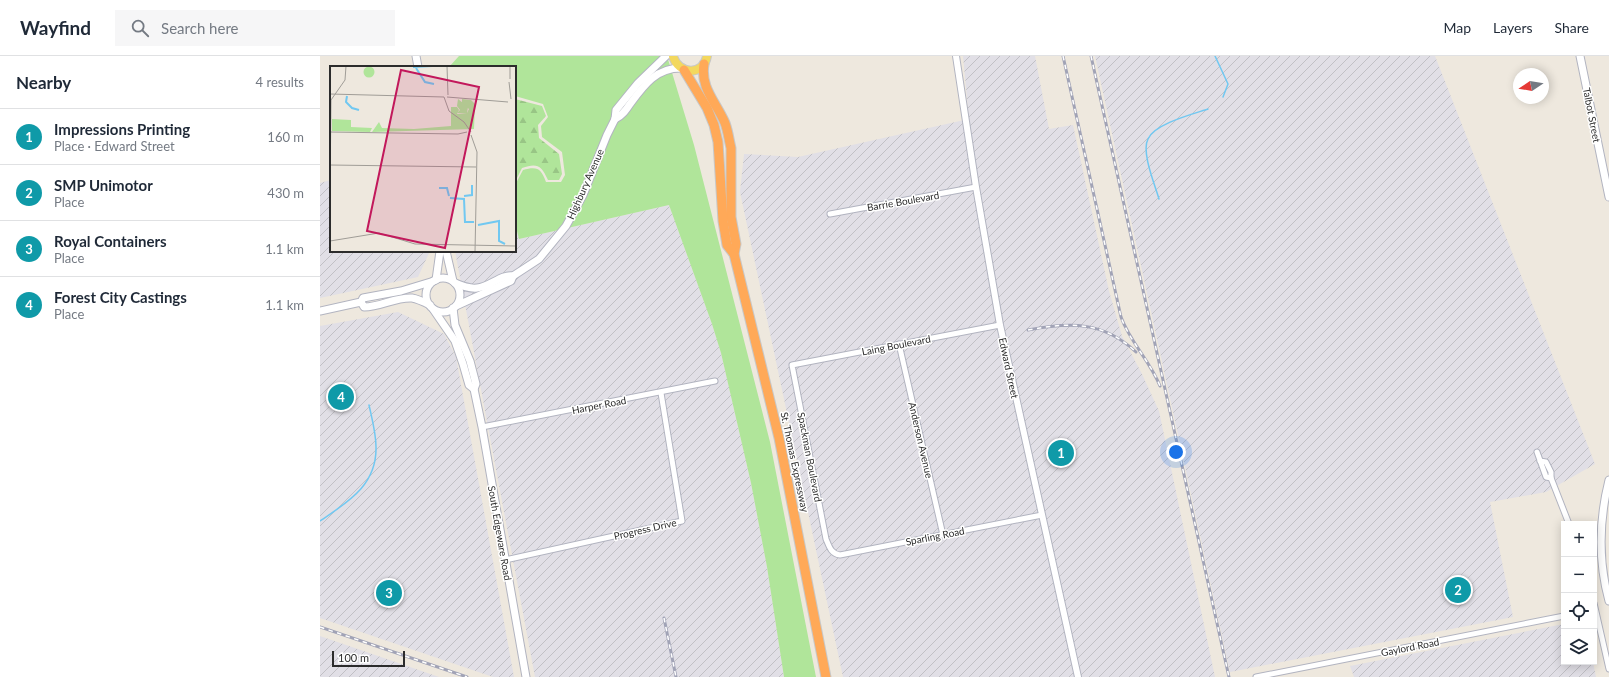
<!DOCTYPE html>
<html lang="en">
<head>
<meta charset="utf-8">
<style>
	:root { --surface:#fff; --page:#f6f6f7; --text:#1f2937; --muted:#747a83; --line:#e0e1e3; --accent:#3d57fc }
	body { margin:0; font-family:Lato,sans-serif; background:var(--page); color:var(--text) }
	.controls { position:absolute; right:12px; bottom:12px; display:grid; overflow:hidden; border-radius:0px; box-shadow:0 2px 10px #0003 }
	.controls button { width:36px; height:36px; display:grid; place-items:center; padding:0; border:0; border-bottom:1px solid var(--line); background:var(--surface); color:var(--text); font:20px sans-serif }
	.compass { position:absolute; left:1193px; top:12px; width:36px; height:36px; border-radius:50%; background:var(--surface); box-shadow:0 2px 10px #0003; rotate:258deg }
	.scale { position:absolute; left:12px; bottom:10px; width:73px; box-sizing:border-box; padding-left:4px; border:2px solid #2c2c2c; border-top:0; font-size:11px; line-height:14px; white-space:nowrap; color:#2c2c2c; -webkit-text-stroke:3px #fff; paint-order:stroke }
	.you { position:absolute; left:856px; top:396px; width:14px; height:14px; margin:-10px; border:3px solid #fff; border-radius:50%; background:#1a73e8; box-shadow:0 0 0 6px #1a73e833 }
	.badge { display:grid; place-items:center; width:26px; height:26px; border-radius:50%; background:var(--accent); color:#fff; font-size:13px; font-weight:700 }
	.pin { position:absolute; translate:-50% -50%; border:2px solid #fff; box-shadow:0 1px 4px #0006 }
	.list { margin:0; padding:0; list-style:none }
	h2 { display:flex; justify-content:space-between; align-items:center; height:52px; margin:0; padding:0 16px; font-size:17px }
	h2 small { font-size:13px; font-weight:400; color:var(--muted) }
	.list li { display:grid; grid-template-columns:26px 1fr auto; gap:12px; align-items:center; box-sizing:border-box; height:56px; padding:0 16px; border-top:1px solid var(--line) }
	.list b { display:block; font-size:15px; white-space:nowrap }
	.list p { margin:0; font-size:13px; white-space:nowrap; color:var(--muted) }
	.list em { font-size:13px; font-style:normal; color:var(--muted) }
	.icon { flex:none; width:22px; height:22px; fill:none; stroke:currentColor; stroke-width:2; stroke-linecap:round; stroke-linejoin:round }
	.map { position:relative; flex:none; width:1289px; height:621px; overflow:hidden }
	header { display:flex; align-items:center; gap:24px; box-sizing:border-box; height:56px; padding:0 20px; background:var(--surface); border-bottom:1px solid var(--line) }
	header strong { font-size:19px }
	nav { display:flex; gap:22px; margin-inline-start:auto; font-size:14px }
	.search { width:280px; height:36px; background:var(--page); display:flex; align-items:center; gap:10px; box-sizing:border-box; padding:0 14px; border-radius:0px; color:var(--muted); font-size:15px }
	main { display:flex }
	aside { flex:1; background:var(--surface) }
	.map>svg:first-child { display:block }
</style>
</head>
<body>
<header>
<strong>Wayfind</strong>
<div class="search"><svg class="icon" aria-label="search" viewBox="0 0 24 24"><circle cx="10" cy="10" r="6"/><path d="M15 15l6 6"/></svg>Search here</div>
<nav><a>Map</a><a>Layers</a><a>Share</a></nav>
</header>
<main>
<aside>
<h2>Nearby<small>4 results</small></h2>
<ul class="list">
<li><span class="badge" style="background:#0f9aa8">1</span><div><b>Impressions Printing</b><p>Place · Edward Street</p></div><em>160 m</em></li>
<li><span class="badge" style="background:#0f9aa8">2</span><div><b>SMP Unimotor</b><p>Place</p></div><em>430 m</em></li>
<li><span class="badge" style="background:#0f9aa8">3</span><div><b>Royal Containers</b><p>Place</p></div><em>1.1 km</em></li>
<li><span class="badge" style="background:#0f9aa8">4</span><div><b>Forest City Castings</b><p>Place</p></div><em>1.1 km</em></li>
</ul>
</aside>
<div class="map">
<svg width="1289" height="621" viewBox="0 0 1289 621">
	<defs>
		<pattern id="industrial-furrows" width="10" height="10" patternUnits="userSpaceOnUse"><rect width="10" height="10" fill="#e1dfe6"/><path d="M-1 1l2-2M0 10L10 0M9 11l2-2" fill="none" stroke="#c1c0c5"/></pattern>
		<pattern id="forest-firs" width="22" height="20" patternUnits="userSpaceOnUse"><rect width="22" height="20" fill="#b0e59a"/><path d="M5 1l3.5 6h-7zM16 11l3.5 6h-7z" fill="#98c585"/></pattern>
	</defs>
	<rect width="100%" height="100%" fill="#eee8de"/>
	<!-- industrial -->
	<g fill="url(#industrial-furrows)">
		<polygon points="643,0 715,0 729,73 753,69 789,235 802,280 822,318 839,355 895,621 523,621 420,136 424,98 478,101 649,63"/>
		<polygon points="775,0 1115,0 1275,408 1226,436 1170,446 1193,561 910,616"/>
		<polygon points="11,124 11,195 110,195 98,221 0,242 0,127"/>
		<polygon points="349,149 392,268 401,297 431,427 447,511 464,621 215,621 135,195 195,195 195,167 199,183"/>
		<polygon points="78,256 124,278 136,301 194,621 173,621 0,562 0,270"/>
		<polygon points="1244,568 1244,606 1273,606 1276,621 1034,621 1030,610"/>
		<polygon points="0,580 119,621 0,621"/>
	</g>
	<!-- grass -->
	<path fill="#b0e59a" d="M139,0H347L374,89L450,386L496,621H464L447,511L431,427L401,297L392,268L349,149L199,183L195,167V129L203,114C218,110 221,113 226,126H241L245,119L242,96L222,81L221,70L228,61L223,48L195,40V11H129Z"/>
	<!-- forest -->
	<path fill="url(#forest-firs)" d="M195,43L222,50L226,60L218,69L219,82L239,98L242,118L239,124H228C221,109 217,107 202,112L195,126Z"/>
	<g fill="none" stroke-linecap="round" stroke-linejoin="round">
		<!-- stream -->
		<g stroke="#71c8f1" stroke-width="1.5">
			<polyline points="895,0 908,28 903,41"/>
			<path d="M839,143C835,129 821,96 828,83C834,68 873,58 888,53"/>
			<path d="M0,465C28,446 57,429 56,391C56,377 52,363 49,349"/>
		</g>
		<!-- minor casing -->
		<g stroke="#b2b4c0" stroke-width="7">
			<g id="minor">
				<polyline points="510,158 656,131"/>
				<path d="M680,269L472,309L506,483C509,490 511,498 520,499L722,459"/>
				<polyline points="579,288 623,479"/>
				<polyline points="162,371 395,325"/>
				<polyline points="1217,396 1226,421 1231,422"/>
				<polyline points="1220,405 1226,406 1231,416 1231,422 1249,468"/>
				<polyline points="185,504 362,465 341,337"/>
				<polyline points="1274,547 1289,613"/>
				<polyline points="936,621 1244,560"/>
			</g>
		</g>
		<!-- tertiary casing -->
		<g stroke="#b2b4c0" stroke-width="8">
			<polyline id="tertiary" points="636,0 656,131 680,269 758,621"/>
		</g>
		<!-- secondary casing -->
		<g stroke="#b2b4c0" stroke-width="9">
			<g id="secondary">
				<polyline points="96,0 98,11"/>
				<polyline points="1260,0 1289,141"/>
				<path d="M295,63C302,60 306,54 310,48C324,29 336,12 361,12"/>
				<polyline points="126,195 133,225"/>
				<circle cx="123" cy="239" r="17"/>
				<polyline points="116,224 120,195"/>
				<path d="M135,227C142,230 150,233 157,232C170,231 181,218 193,220"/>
				<path d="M41,246L44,251C61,251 75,241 92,242C98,243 104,246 110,249"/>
				<polyline points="136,250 191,225 193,220 219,203 246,170 263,139 287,79 295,63 296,54 318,27 346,0"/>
				<polyline points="133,252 135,269 150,305 156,328 154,333 162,371 206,621"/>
				<polyline points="113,253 135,285 143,308 149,329 154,333"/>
				<polyline points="0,255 41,246 43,242 81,235 114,225"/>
				<path d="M1289,424C1279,464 1278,505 1289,545"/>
			</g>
		</g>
		<!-- primary casing -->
		<g stroke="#c8c8c8" stroke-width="10">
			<path id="primary" d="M353,0C358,19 384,20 387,0"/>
		</g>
		<!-- motorway casing -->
		<g stroke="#c8c8c8" stroke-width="11">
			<g id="motorway">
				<path d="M384,8C380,32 396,46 405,67C408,75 409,84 411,92V161L416,188L414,198L459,382L506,621"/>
				<polyline points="364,14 387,52 394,69 398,86 403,165 407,189 414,198"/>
			</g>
		</g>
		<!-- minor -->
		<use href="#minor" stroke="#fff" stroke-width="5"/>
		<!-- tertiary -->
		<use href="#tertiary" stroke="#fff" stroke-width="6"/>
		<!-- secondary -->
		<use href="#secondary" stroke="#fff" stroke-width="7"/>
		<!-- primary -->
		<use href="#primary" stroke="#f3d85e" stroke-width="8"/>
		<!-- motorway -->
		<use href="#motorway" stroke="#ffa958" stroke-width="9"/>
		<!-- rail casing -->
		<g stroke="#a1a3b6" stroke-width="3">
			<g id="rail">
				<path d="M743,0L801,261C810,286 830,305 840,330"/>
				<polyline points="771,0 909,621"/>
				<path d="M708,274C750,266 783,265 816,296"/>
				<polyline points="344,562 356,621"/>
				<polyline points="0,571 147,621"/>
			</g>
		</g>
		<!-- rail -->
		<use href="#rail" stroke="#fff" stroke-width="1.5" stroke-dasharray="4.5" stroke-linecap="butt"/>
	</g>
	<g text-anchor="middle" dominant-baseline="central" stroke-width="3" stroke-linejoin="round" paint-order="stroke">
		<!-- street labels -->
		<g font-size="10" fill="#2c2c2c" stroke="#fff">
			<text transform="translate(1272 59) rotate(79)">Talbot Street</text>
			<text transform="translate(265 128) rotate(-66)">Highbury Avenue</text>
			<text transform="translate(583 145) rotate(-10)">Barrie Boulevard</text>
			<text transform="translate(576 289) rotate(-11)">Laing Boulevard</text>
			<text transform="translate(689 312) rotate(78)">Edward Street</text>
			<text transform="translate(279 349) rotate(-11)">Harper Road</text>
			<text transform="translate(601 384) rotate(77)">Anderson Avenue</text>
			<text transform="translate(490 401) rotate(79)">Spackman Boulevard</text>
			<text transform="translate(475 406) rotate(78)">St. Thomas Expressway</text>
			<text transform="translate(325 473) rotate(-13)">Progress Drive</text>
			<text transform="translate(180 477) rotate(80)">South Edgeware Road</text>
			<text transform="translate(615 480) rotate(-11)">Sparling Road</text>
			<text transform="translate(1090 591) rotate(-11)">Gaylord Road</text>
		</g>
	</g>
	<!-- overview -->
	<g transform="translate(10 10)">
		<rect width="186" height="186" fill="#eee8de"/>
		<path d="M132,33L141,34L145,38L144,63L42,66L49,56L52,62L84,63L121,60V41H127L129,44L127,48L137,47L139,43L132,37ZM2,53L21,54V61L42,62L40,66L2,65Z" fill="#b0e59a"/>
		<path d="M128,33L138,41L137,47H127L130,44L127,40Z" fill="#b0e59a"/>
		<path d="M33.5 6a5.5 5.5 0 1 1 11 0a5.5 5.5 0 1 1-11 0Z" fill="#b0e59a"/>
		<path fill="none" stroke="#71c8f1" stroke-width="2" d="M83,1L102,0M86,2L95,16L104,18M17,30L16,36L22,42L29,44M109,122H117L119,130M134,130L142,129V119M120,132L134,133L135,156H144M148,159L169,155V175L175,178"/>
		<path fill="none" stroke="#a09d97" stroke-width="1" d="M117,0L118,29M180,0V13M179,16L181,33M0,28L114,31M114,31L119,45L134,56L141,66M117,31L178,36M0,66L128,68L137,66M141,69L147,86L145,186M0,99L146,101M0,122L1,34L15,14L16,0M0,175L49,167L85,178L186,180"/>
		<path fill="#c2185b" fill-opacity="0.15" stroke="#c2185b" stroke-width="2" d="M71,4L149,21L115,182L37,165Z"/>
		<rect width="186" height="186" fill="none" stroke="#2c2c2c" stroke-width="2"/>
	</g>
</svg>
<div class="controls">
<button>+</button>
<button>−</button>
<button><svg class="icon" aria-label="locate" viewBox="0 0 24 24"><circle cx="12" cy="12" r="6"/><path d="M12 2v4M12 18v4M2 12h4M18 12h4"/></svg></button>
<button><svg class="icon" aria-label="layers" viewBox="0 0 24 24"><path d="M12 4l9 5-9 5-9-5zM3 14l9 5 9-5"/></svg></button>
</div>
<svg class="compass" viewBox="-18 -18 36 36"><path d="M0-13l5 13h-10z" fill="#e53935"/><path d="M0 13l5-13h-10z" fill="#747a83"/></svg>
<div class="scale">100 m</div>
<div class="you"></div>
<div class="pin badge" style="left:741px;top:397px;background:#0f9aa8">1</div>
<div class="pin badge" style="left:1138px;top:534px;background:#0f9aa8">2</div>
<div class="pin badge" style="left:69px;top:537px;background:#0f9aa8">3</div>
<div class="pin badge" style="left:21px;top:341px;background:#0f9aa8">4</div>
</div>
</main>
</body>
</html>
